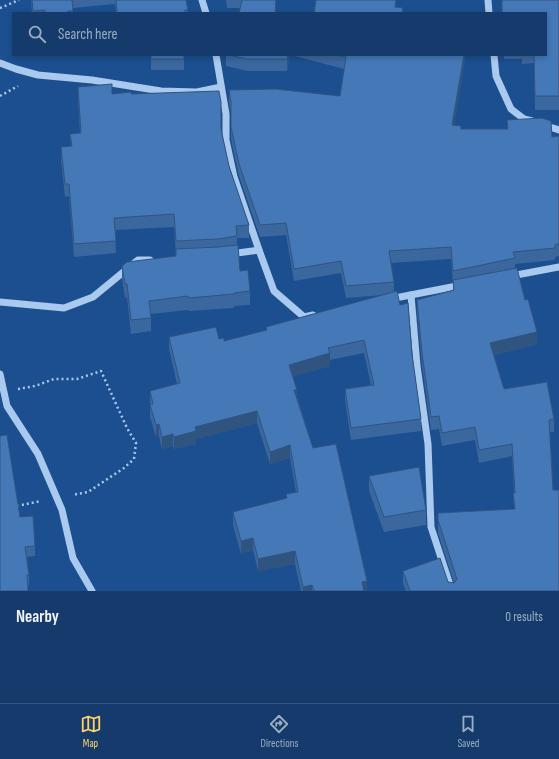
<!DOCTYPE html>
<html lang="en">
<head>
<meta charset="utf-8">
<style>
	:root { --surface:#143b6b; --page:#1d4271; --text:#f1f3f6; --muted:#9dadc1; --line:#33557e; --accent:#ffd166 }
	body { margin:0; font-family:"Sofia Sans Condensed",sans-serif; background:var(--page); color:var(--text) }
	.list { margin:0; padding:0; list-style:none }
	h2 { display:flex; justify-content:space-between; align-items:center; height:52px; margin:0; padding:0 16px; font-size:17px }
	h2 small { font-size:13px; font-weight:400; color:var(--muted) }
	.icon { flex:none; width:22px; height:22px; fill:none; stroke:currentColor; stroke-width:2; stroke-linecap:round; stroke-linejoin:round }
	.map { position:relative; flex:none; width:559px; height:591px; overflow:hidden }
	.search { position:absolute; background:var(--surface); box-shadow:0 2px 6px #0003; left:12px; right:12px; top:12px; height:44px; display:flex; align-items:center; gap:10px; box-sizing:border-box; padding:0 14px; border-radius:0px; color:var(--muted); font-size:15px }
	.sheet { height:112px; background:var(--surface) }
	nav { display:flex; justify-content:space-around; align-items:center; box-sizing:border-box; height:56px; border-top:1px solid var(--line); background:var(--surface); font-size:11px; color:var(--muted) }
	nav a { display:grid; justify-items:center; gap:2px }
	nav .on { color:var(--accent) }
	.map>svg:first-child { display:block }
</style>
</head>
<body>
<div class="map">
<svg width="559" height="591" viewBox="0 0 559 591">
	<rect width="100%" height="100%" fill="#1b4f8f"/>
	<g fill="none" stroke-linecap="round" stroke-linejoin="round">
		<!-- path -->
		<g stroke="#a9c9ee" stroke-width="2.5" stroke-dasharray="2 3" stroke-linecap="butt">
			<polyline points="0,8 19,0"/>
			<polyline points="0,96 18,86"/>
			<polyline points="18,389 35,386 54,379 77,379 101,371 127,428 136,443 134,459 124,468 88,492 72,495"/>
			<polyline points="17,506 41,501"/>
		</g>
		<!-- minor -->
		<g stroke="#a9c9ee" stroke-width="7">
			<polyline points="202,0 206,13"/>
			<polyline points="488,0 489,13"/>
			<polyline points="216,55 226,114 226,140 234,177 259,250"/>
			<polyline points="494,55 496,76 511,109 524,119 532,121"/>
			<polyline points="0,63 16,69 38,75 92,80 161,91 197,92 221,87"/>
			<polyline points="543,125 559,130"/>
			<polyline points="230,254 259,250 274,291 304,317 313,315"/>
			<polyline points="511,276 559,267"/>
			<polyline points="411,295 417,366 428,444 431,527 452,591"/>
			<polyline points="390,299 462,285"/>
			<polyline points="0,302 64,308 93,297 138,260 150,260"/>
			<polyline points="0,374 7,406 38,454 62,510 73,558 92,591"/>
		</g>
	</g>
	<!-- wall -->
	<g fill="#3a679d">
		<polygon points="31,0 186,0 188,13 116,13 115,4 73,8 73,13 32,13"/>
		<polygon points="226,0 276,0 276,13 240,8 227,8"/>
		<polygon points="559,0 559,110 535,110 534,63 522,64 522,59 504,59 504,55 546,55"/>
		<rect x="151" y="55" width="33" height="15"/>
		<polygon points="226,55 290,55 287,71 247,71 226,66"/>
		<polygon points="291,55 465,55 465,59 454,125 461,129 507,129 507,120 552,137 559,136 559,256 555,257 555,260 515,264 515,268 537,344 494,355 504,389 554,419 554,432 550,432 559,591 406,591 403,584 403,571 454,583 438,533 438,513 514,509 513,493 514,493 512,456 479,463 475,440 442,446 439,429 431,430 422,365 417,312 417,300 453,290 453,283 451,259 391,263 394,282 394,292 412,354 421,419 421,431 351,440 345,401 345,389 371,385 364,353 330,360 330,366 293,376 297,397 313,448 367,591 301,591 295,564 258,571 253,550 241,554 233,525 233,512 286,498 286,494 296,492 290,458 270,464 257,423 196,439 196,444 174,449 173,446 162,449 159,436 156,437 150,417 150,391 177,384 169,349 169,337 219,339 224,341 266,330 266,327 384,295 346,298 341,273 294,281 286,235 260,237 239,176 231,139 231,114 229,103 229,90 340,96 344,69"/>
		<polygon points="78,87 112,94 131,94 221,129 229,166 249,225 249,238 237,238 237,245 240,271 250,291 250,305 234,306 234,308 189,311 188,310 151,314 151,331 131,334 127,297 125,298 122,279 122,266 176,256 174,227 115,230 116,253 74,257 69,196 65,197 61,160 61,147 71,146 70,134 80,133 78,99"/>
		<polygon points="369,476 426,510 426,525 384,532 369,491"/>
		<polygon points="20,517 35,546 35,556 27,557 29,575 29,586 28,586"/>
	</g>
	<!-- shaded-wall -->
	<g fill="#305480">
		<polygon points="288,55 290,55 287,71 287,59"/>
		<polygon points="464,55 465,55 465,59 452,137 452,125"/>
		<polygon points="537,332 537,344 490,356 490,343"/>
		<polygon points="330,353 330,366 289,377 289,365"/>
		<polygon points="294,390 297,390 297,402"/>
		<polygon points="257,411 257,423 196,439 196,444 174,449 174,437 195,427"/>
		<polygon points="159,424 159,436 156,437 156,425"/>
		<polygon points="173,434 173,446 162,449 162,437"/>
		<polygon points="290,445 290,458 270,464 270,452"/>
		<polygon points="253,538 253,550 241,554 241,541"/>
		<polygon points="295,551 295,564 258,571 258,559"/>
		<polygon points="367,581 367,591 362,591 362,582"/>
		<polygon points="312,585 312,591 303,591 303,587"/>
	</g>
	<!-- building -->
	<g fill="#4478b7" stroke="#305480">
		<polygon points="32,0 72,0 73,11 68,11 68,13 45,13 45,10 33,11"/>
		<polygon points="116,0 186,0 188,10 185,10 185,13 117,13"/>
		<polygon points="242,0 276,0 275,13 239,13"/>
		<polygon points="316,0 396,0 395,7 403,8 402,13 314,13"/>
		<polygon points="502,0 559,0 559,96 535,96 534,55 546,55 546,13 502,13"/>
		<rect x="151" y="55" width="33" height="4"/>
		<polygon points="229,55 288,55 287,59 247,59"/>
		<polygon points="337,55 464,55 452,125 461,126 461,129 508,129 507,120 542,118 551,121 552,137 559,136 559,244 555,245 555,248 513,252 515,258 453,271 451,247 389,251 394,282 346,286 341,261 294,269 286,223 260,225 239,164 231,127 231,102 229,90 275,89 340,96 346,57"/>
		<polygon points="112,84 112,94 131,92 131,94 219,91 221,102 221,129 229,166 249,225 236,226 237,236 218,239 176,241 174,214 114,218 116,241 74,244 69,184 65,184 61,147 72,146 70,134 81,133 78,87"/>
		<polygon points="238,245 240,271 248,270 250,291 234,293 234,294 189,298 188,296 149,301 151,318 131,320 127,284 125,284 122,266 127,262 176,256 176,249 218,247"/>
		<polygon points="517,268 525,300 528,299 537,332 490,343 504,389 547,382 554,419 549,420 553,490 559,490 559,591 410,591 403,571 440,558 448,582 454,583 457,579 438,520 438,513 515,509 513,493 515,493 512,444 479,450 475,427 442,433 439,416 431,417 422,353 417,300 454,290 453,280"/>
		<polygon points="397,291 400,305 408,303 412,354 421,419 351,428 345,389 374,385 364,340 328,348 330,353 289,365 297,390 294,390 313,448 336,444 367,581 362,582 364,591 314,591 312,585 303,587 295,551 258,559 253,538 241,541 233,512 287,498 286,494 298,492 290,445 270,452 257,411 195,427 196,431 174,437 173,434 162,437 159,424 156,425 150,405 153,404 150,391 180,383 169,337 216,327 219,339 224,338 224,341 267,330 266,327"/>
		<polygon points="7,435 20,517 33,516 35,546 25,547 29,575 27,575 28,591 0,591 0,436"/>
		<polygon points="419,467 426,510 384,517 369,476"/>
	</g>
</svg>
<div class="search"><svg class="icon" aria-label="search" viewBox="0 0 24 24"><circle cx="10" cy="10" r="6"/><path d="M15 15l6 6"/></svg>Search here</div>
</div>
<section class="sheet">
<h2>Nearby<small>0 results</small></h2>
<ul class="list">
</ul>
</section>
<nav>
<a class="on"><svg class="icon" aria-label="map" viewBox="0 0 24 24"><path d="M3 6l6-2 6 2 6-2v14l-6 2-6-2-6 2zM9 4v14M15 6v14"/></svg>Map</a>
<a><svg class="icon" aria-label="directions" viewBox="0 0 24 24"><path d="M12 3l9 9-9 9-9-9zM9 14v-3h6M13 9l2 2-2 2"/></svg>Directions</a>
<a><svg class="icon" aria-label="saved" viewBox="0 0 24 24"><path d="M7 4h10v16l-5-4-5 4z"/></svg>Saved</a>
</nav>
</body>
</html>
